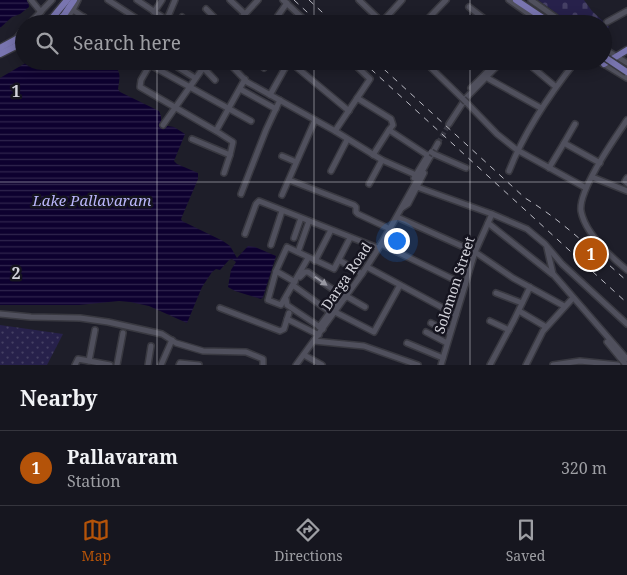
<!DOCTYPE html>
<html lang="en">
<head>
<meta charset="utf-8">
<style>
	:root { --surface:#16161f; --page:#1f1f28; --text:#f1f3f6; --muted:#9e9fa4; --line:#35353d; --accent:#b45309 }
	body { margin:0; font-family:"Noto Serif",serif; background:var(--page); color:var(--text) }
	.you { position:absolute; left:396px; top:240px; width:18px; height:18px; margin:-12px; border:4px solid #fff; border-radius:50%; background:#1a73e8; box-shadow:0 0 0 8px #1a73e833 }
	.badge { display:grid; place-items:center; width:32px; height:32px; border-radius:50%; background:var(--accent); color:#fff; font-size:16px; font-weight:700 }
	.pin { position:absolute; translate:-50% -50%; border:2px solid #fff; box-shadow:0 1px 5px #0006 }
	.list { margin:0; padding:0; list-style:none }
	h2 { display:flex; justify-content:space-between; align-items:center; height:65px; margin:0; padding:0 20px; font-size:21px }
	h2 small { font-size:16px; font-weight:400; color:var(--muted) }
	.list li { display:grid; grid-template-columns:32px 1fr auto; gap:15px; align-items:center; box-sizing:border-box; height:75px; padding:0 20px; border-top:1px solid var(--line) }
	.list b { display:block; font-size:19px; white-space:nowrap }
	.list p { margin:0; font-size:16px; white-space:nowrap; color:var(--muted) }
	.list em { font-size:16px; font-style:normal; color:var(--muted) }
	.icon { flex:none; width:28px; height:28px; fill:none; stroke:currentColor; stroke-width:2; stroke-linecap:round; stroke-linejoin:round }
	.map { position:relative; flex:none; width:627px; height:365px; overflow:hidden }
	.search { position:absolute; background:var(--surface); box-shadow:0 2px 12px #0003; left:15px; right:15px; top:15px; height:55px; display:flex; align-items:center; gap:12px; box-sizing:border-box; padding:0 18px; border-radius:28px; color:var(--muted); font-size:19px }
	.sheet { height:140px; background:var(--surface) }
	nav { display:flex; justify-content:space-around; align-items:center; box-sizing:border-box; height:70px; border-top:1px solid var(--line); background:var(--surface); font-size:14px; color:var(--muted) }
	nav a { display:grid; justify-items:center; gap:2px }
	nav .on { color:var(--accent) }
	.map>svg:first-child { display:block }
</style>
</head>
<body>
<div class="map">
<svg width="627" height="365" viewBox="0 0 627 365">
	<defs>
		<pattern id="grass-dots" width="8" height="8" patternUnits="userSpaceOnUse" patternTransform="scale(1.25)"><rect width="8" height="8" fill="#27214b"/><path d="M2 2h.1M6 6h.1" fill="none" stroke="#454064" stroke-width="1.8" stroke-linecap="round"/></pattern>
		<pattern id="cemetery-stones" width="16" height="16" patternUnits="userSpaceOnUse" patternTransform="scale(1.25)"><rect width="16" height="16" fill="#27214b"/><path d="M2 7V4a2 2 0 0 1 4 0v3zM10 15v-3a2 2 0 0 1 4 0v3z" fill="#454064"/></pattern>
		<pattern id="water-rules" width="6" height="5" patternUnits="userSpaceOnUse" patternTransform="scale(1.25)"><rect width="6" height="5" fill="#0d002f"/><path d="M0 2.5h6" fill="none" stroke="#2f244d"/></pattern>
	</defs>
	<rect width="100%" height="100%" fill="#1e1e29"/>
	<!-- grass -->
	<polygon fill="url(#grass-dots)" points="0,325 63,334 47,365 0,365"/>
	<!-- cemetery -->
	<polygon fill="url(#cemetery-stones)" points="538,0 584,0 592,11 609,27 603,36 603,24 572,24"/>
	<!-- water -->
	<g fill="url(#water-rules)">
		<polygon points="0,0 28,0 29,7 20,14 12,17 0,28"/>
		<path d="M29,61H110C122,72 120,75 118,89L120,92L159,111L161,116V125L174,127L185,134L174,161L177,164L198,173V179L181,219L182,221L223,241L230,246L237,258L248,246L255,247L276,256L263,297L261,299L235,291L228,287L231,270L236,262L232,259L229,260L220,270L216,269L212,272L202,287L187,323L149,306L130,302L119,301L79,305H0V78Z"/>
	</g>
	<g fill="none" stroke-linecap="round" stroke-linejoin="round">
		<!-- minor-tunnel -->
		<polyline stroke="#393944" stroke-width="5" stroke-dasharray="5 2.5" stroke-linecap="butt" points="438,143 449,124"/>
		<!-- minor casing -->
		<g stroke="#393941" stroke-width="8">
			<g id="minor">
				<polyline points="31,0 41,12"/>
				<polyline points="108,0 142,22"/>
				<polyline points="137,0 173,24"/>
				<polyline points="230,0 245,14"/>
				<polyline points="283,0 309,24"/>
				<polyline points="359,0 384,24"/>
				<polyline points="509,0 543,24"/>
				<polyline points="531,0 565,24"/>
				<polyline points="469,7 491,24"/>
				<polyline points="206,9 221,24"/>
				<polyline points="73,10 94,24"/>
				<polyline points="154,12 162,0"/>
				<polyline points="182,17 189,24"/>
				<polyline points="242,17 249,24"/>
				<polyline points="167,19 175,0"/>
				<polyline points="382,22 402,0"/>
				<polyline points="607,22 627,11"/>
				<polyline points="29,24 52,0"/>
				<polyline points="62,24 73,10 78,0"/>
				<polyline points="79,24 84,17"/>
				<polyline points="236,24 258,0"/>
				<polyline points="272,24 287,3"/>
				<polyline points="423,24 446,0"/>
				<polyline points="16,39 24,29"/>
				<polyline points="603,48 627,63"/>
				<polyline points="143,61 251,121"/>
				<polyline points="152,61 141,80 140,87 216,131"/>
				<polyline points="168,61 195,78"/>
				<polyline points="197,61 215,80"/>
				<polyline points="227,61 247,82 335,131 382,160 416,175"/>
				<polyline points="257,61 264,68"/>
				<polyline points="289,61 349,111"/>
				<polyline points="424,61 463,99"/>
				<polyline points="484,61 492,66"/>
				<polyline points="525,61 556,87"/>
				<polyline points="599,61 627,78"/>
				<polyline points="489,79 541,108"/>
				<polyline points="471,88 497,62"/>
				<polyline points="240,89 276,109"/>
				<polyline points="270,95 289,61"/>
				<polyline points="357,98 391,119 393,125 389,130 427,155"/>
				<polyline points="466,102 497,134 517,150 586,188"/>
				<path d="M627,120C615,138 578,190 581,211C585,233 610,256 627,270"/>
				<polyline points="449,124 466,98 502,61"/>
				<polyline points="163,125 208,61"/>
				<polyline points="335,131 370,79 351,61"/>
				<polyline points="192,139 230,155 233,142 216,131 245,79"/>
				<polyline points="564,143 575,124"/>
				<polyline points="434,154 466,168"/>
				<polyline points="373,155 389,130"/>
				<polyline points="282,156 296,162"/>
				<polyline points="549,168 564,143 600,163"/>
				<polyline points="331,171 347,140"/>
				<path d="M509,171C525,130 549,95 576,61"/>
				<polyline points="224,173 230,155"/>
				<polyline points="592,177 627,191"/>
				<polyline points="414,178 428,155"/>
				<polyline points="627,178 625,181 627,183"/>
				<polyline points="289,180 354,205 356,207 356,212 358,214 390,229"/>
				<polyline points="369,184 382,160"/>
				<polyline points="417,187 492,214 527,229 545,244 562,264 627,324"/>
				<polyline points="241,194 266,130 280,100"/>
				<polyline points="282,195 315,120"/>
				<polyline points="402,208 408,204 424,173"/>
				<polyline points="397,217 475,252 513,278 564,306"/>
				<polyline points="488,223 552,274"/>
				<polyline points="245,234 256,204 259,201 378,248"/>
				<polyline points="294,238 301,218"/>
				<polyline points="381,244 465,285"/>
				<polyline points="271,245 282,211"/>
				<polyline points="547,248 553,274 627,359"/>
				<polyline points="298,252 309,221"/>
				<polyline points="308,258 281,305 268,300 276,271 287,247 334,269 350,238"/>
				<polyline points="339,260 362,274"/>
				<polyline points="315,261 331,230"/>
				<polyline points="367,267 456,315"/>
				<polyline points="276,271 295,282"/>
				<polyline points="300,277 305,272 308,272 345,298"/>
				<polyline points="294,286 330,312"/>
				<polyline points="496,293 522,303"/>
				<polyline points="346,296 365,307"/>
				<polyline points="286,299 287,305 323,329"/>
				<polyline points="220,308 280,331 284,329 289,313"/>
				<polyline points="519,311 546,327"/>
				<polyline points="335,312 374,332 400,285"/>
				<polyline points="0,314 31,317 80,318 108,322 162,334 176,343 203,351 246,352 263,359 263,365"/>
				<polyline points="287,319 319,335"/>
				<polyline points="490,321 509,330"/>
				<polyline points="431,323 450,333"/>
				<polyline points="319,327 342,296"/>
				<polyline points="95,330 89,361 110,365"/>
				<polyline points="426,332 447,343"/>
				<polyline points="314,341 364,346 418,365"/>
				<polyline points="607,342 626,365"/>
				<polyline points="407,343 443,358"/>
				<polyline points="304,355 322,365"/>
				<polyline points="75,365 78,359 89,361"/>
				<polyline points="117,365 123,333"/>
				<polyline points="148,365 151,346"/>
				<polyline points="161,365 172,340"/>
				<polyline points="179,365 180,363 199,365"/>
				<polyline points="296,365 362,274 380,246 438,143"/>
				<polyline points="441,365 475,252 492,214"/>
				<polyline points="490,365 514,320 530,287"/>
				<polyline points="526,365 543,331 572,299"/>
				<polyline points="553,365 580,361 618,365"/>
			</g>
		</g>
		<!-- major casing -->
		<g stroke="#393941" stroke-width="9">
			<g id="major">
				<polyline points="516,0 552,24"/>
				<polyline points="43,24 53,17 67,0"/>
				<polyline points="54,24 64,15 74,0"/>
				<polyline points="0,48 24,35"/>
				<polyline points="0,54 24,42"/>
				<polyline points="604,64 627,50"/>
			</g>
		</g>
		<!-- minor -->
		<use href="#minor" stroke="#50505d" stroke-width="5"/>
		<!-- major -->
		<use href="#major" stroke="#7975b0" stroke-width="6"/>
		<!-- rail -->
		<g stroke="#bcbcc5" stroke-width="1" stroke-dasharray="6 6" stroke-linecap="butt">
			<polyline points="294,0 320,24"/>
			<polyline points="309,0 335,24"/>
			<polyline points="362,61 627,303"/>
			<path d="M375,61L525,198C563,221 594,252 627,281"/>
		</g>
		<!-- minor-bridge casing -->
		<g stroke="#393941" stroke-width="8" stroke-linecap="butt">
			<g id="minor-bridge">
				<polyline points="463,99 466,102"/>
				<polyline points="431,152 434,154"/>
			</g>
		</g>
		<!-- major-bridge casing -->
		<g stroke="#393941" stroke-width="9" stroke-linecap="butt">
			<polyline id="major-bridge" points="603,56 627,72"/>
		</g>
		<!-- minor-bridge -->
		<use href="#minor-bridge" stroke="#50505d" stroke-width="5"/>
		<!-- major-bridge -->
		<use href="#major-bridge" stroke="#7975b0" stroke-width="6"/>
	</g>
	<!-- one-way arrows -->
	<defs><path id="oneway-solid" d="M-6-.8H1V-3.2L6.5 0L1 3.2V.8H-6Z" transform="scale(1.25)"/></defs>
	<use fill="#9898a2" href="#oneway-solid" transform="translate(321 281) rotate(35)"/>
	<!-- grid -->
	<path fill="none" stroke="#d3d3db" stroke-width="1" stroke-opacity="0.55" d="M157,0V24M314,0V24M470,0V24M157,61V365M314,61V365M470,61V365M0,182H627"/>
	<g text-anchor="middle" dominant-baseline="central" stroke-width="5" stroke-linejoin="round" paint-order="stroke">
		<!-- street labels -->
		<g font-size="14" fill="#d3d3db" stroke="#15141f">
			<text transform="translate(346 276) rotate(-56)">Darga Road</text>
			<text transform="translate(454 285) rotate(-72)">Solomon Street</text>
		</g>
		<!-- water labels -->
		<g font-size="15" font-style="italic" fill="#bab6fa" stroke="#15141f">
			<text x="92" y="200">Lake Pallavaram</text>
		</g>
	</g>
	<g font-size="16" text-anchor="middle" font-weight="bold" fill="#d3d3db" stroke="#15141f" stroke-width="5" stroke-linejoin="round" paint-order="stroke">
		<text x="16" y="97">1</text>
		<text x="16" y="279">2</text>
	</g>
</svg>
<div class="you"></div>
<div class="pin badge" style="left:591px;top:254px">1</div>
<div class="search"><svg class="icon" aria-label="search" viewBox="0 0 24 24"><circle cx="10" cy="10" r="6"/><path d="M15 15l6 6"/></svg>Search here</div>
</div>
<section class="sheet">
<h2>Nearby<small></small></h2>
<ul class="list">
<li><span class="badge">1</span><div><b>Pallavaram</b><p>Station</p></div><em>320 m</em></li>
</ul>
</section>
<nav>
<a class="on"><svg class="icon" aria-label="map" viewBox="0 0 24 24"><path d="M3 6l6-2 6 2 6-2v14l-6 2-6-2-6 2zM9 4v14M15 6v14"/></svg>Map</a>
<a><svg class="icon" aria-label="directions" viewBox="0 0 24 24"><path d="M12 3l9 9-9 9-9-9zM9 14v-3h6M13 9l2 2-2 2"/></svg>Directions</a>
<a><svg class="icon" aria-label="saved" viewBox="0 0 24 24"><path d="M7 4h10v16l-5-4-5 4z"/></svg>Saved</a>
</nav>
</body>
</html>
